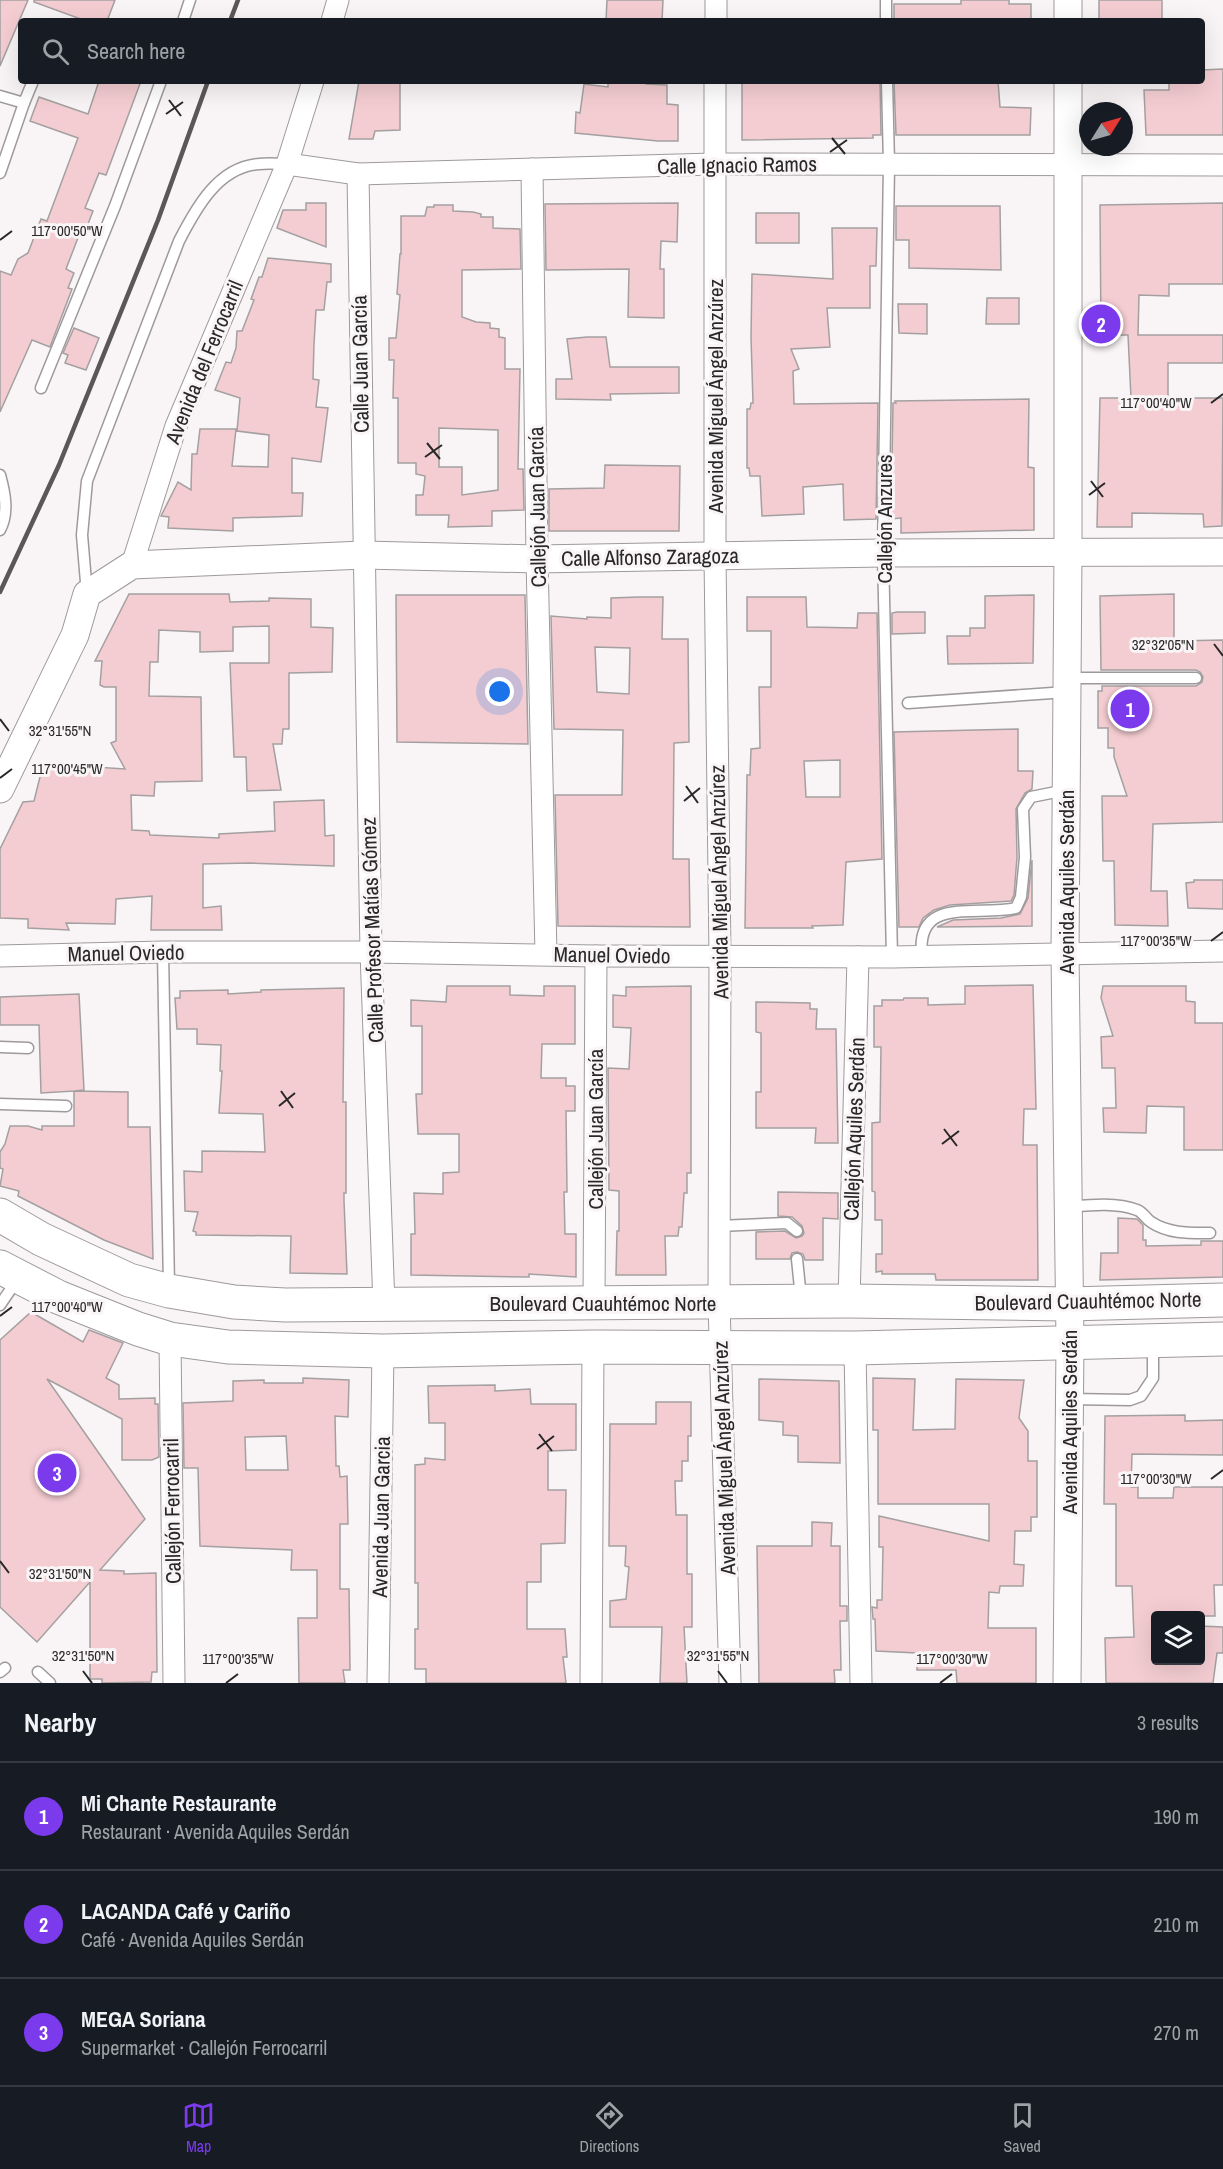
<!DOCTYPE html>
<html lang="en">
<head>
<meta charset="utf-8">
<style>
	:root { --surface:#171b24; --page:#242831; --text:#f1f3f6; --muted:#9ea1a6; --line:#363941; --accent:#7c3aed }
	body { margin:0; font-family:"Archivo Narrow",sans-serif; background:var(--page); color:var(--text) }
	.controls { position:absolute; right:18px; bottom:18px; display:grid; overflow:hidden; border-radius:6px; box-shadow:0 6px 24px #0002 }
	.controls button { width:54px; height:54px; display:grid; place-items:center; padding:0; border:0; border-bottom:2px solid var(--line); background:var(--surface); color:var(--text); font:30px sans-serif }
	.compass { position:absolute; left:1079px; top:102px; width:54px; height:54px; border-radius:50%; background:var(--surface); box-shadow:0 6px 24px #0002; rotate:53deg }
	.you { position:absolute; left:500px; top:692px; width:21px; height:21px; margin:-15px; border:4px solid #fff; border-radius:50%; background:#1a73e8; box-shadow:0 0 0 9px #1a73e833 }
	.badge { display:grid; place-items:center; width:39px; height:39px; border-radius:50%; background:var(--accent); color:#fff; font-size:20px; font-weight:700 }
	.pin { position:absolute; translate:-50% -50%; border:3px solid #fff; box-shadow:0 2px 6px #0006 }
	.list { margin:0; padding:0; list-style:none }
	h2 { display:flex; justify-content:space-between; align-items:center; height:78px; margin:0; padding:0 24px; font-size:26px }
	h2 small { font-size:20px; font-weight:400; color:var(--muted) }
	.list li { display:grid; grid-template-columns:39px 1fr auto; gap:18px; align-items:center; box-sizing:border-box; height:108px; padding:0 24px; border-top:2px solid var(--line) }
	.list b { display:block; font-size:22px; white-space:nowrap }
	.list p { margin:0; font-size:20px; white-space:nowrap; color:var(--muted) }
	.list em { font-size:20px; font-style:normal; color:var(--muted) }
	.icon { flex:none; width:33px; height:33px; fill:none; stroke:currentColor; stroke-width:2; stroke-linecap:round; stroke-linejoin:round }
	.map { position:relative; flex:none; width:1223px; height:1683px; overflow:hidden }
	.search { position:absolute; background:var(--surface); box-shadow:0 6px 24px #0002; left:18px; right:18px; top:18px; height:66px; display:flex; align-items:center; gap:15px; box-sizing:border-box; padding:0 21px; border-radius:6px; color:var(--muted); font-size:22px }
	.sheet { height:402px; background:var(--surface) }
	nav { display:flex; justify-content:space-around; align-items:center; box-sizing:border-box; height:84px; border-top:2px solid var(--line); background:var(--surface); font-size:16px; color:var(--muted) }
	nav a { display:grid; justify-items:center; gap:3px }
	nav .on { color:var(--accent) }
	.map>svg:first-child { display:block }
</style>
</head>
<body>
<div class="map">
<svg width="1223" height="1683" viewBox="0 0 1223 1683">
	<rect width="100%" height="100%" fill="#f9f4f5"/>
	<!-- building -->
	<g fill="#f4cdd2" stroke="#a4a0a1" stroke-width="1.5" fill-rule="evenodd">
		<polygon points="0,0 28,0 0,66"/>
		<polygon points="34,0 115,0 107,21 86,21 34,2"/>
		<polygon points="607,0 663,0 662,21 606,21"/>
		<polygon points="961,0 1009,0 1009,4 1031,4 1031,21 894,21 894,4 961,4"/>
		<rect x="1099" y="0" width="63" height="21"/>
		<polygon points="1223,69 1223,135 1146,135 1144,90 1169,90 1169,81 1202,81 1202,70"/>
		<polygon points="99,81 141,81 106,175 99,173 85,208 93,211 85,232 81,230 66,269 74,273 68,288 72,289 50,347 32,340 0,412 0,271 11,275 18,259 28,253 41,219 47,221 78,138 30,121 39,97 88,114"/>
		<polygon points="359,81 400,81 400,130 375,131 373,139 349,139"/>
		<polygon points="608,81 646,81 646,84 667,85 667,104 678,105 678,141 658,141 575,133 576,112 580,113 584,84 608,87"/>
		<polygon points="742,81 880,81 881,135 873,135 873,138 742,140"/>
		<polygon points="894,81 998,81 1000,107 1031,108 1030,135 896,135"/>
		<polygon points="306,203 326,203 326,247 277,228 283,210 306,210"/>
		<polygon points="678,203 677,242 661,241 660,269 664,269 664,318 628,317 629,269 546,270 545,204"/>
		<polygon points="1223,203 1223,284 1169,284 1169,296 1139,295 1138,335 1223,335 1223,363 1168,363 1168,398 1223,398 1222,526 1204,527 1203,514 1132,513 1132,527 1097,527 1100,398 1131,398 1128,335 1101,335 1100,205"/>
		<path d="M434,205H453V211L473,212L481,214V217H493V228L520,229L521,269L462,270V317L476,322L490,323V328L499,329V337L505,338V369H520L518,469H523L524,510L492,511V526L448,527L449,515H416V495H423L425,476L416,474V463H398V398H393L394,360H389V338H396L400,295L397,294L400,254H401V216H425L427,207H434ZM439,428L498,430V490L462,495V467H439Z"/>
		<polygon points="896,206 1000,206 1001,270 909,268 909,240 896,240"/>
		<rect x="756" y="213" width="43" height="30"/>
		<polygon points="832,228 877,228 876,266 870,266 870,308 827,308 830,347 791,349 799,369 793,371 794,404 878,403 876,519 844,520 843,484 803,487 804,514 762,516 760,476 750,476 749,468 747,468 747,409 750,409 751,403 753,403 751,337 752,274 833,279"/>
		<polygon points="268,258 331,264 331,282 327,282 324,310 316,310 314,344 313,379 319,380 316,407 328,408 321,462 292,458 292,493 303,493 302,516 233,518 233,531 168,528 169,517 161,516 178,482 191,490 192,454 197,454 200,429 236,429 232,466 268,467 269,435 237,431 240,398 215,390 226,362 231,363 236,348 237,331 242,331 254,300 251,299 259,277 262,277"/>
		<polygon points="987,298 1019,298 1019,324 986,324"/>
		<polygon points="898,304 927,304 927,334 899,333"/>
		<polygon points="74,328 99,338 86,370 65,363 68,355 63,353"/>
		<polygon points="587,337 606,337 610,367 679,367 679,393 610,394 611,400 556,399 556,379 572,379 567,339"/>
		<polygon points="1029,399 1028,467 1034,468 1034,530 901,533 901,518 891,519 893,403 896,403 895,401"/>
		<polygon points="605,465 680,466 679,531 549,531 549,489 604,488"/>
		<polygon points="129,594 229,594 230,602 269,601 269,598 311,599 311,627 333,628 332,672 289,673 289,729 283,729 282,744 273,744 281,790 247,791 246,757 234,757 230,663 269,663 269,626 233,627 233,651 200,652 200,632 159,630 158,662 150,662 149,696 201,697 202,781 155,782 154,796 131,795 132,830 149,831 150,835 219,838 219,834 275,831 274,802 324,800 325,836 334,835 334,866 250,863 203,864 203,908 221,906 222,930 151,930 152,896 116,899 115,924 66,923 69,930 28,928 28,919 0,918 0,849 23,802 34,801 41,773 44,774 47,765 79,772 79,766 125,769 111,743 116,741 116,687 104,687 100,685 102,661 95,661"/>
		<polygon points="1174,594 1174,641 1223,640 1223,822 1153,824 1151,891 1167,891 1168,926 1115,925 1114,861 1103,861 1102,796 1127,796 1114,757 1114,748 1108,748 1108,728 1098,728 1098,691 1102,691 1102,686 1196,686 1202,682 1203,677 1200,672 1196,670 1101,670 1100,596"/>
		<polygon points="396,595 525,595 528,744 397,742"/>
		<polygon points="1034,595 1033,663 948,664 947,636 970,636 970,628 985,628 985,596"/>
		<path d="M639,597H663L662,639H688L689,742L674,743L673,859H689L690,927L558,926L555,795H622L623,730L554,729L551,616L587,619V617L611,618V598ZM595,647L630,648L629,694L597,692Z"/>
		<path d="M747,597H806L807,627L857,628L858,613H877L882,859L846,862L843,925L812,926L813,928H745L747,775H750L751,749L760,748L759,687H771V631H747ZM840,760V797H806L804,761Z"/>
		<polygon points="897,612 925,612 925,633 892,634 892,613"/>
		<polygon points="1018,729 1018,771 1033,771 1032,789 1025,793 1016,809 1017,857 1014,895 1011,901 950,905 934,910 923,918 919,927 899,927 894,732"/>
		<polygon points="1032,860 1032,926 937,927 953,920 1001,918 1020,914 1028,898"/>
		<polygon points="1194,880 1223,880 1223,909 1188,908 1186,883 1194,882"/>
		<polygon points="1033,985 1036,1109 1024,1109 1023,1145 1037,1145 1038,1280 936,1280 935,1274 882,1274 882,1271 876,1272 876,1254 882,1254 882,1220 875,1220 875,1192 872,1191 872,1123 880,1122 881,1047 874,1047 874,1006 882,1006 882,1000 903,1000 904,998 928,998 928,1005 965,1004 965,986"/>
		<polygon points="447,986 510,986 510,995 544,996 544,986 575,986 575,1044 542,1044 541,1078 566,1078 566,1086 575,1086 575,1111 566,1111 567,1192 564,1192 565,1234 576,1234 576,1277 529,1274 529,1277 411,1275 411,1234 415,1234 414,1193 443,1194 443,1173 459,1172 459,1134 418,1134 416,1094 422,1094 422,1026 411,1026 411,1000 446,1002"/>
		<polygon points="691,986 691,1173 687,1173 687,1193 684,1193 682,1227 679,1227 678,1236 665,1236 666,1275 616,1275 617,1231 619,1231 619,1191 609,1190 608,1068 629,1069 631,1028 613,1027 613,995 626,996 626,987"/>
		<polygon points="1103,986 1186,986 1186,1001 1195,1002 1195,1023 1223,1023 1223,1150 1184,1150 1184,1107 1147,1106 1146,1133 1104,1132 1103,1108 1116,1108 1115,1068 1102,1068 1101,1037 1113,1036 1101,998"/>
		<polygon points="344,988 343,1102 346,1102 346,1193 344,1193 344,1201 347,1274 290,1273 291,1236 196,1235 196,1232 193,1231 198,1212 185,1211 184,1171 202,1172 202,1151 265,1152 263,1114 219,1113 222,1071 220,1071 221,1045 197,1044 197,1029 177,1029 175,998 180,998 180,991 228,990 228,994 261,992 261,990"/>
		<polygon points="79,994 84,1090 74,1091 128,1092 128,1127 150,1127 153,1259 104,1240 18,1196 19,1191 0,1186 3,1169 0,1168 0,1152 5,1144 10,1126 28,1126 42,1130 42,1126 74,1126 74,1091 41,1093 39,1025 0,1025 0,997"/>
		<polygon points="756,1002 810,1003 810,1009 817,1009 816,1029 836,1029 838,1143 815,1143 816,1128 756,1128 756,1092 761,1092 761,1033 756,1032"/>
		<polygon points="778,1192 838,1193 838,1219 823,1218 823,1260 805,1260 803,1254 797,1252 792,1253 790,1259 756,1259 756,1232 785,1231 796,1238 802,1236 804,1233 802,1226 792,1217 778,1216"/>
		<polygon points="1118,1218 1137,1219 1143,1225 1143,1240 1146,1240 1146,1246 1201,1245 1201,1241 1223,1241 1223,1277 1100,1280 1101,1253 1118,1253"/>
		<polygon points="31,1312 83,1342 89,1330 123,1343 106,1378 119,1385 119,1399 155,1398 155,1404 158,1404 159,1457 152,1460 122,1460 122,1419 47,1379 145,1519 100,1570 124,1571 124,1574 156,1573 157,1672 152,1672 151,1682 102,1683 102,1679 90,1679 90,1582 37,1642 0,1607 0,1340"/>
		<path d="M303,1378L349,1380L348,1417L335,1416L336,1466H339L340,1477L347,1476L348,1524H340V1589H349L350,1670H343L345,1683H299L298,1618H317V1570H291L292,1550L200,1546L198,1468H184L183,1403L233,1401V1381L264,1380V1383H303ZM286,1436L288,1470H246L245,1437Z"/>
		<polygon points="873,1378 915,1379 913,1430 955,1429 956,1379 1024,1380 1019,1418 1028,1431 1028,1461 1037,1461 1037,1517 1031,1517 1031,1531 1015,1531 1014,1564 1024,1565 1023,1586 1000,1586 999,1593 989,1592 988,1628 1036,1628 1036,1683 957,1683 956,1670 917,1670 917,1653 876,1651 875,1619 873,1619 872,1607 877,1608 877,1600 882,1600 883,1547 879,1547 879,1516 989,1541 989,1504 878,1504 878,1430 873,1430"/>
		<polygon points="759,1379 839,1381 840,1463 798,1462 798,1436 783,1435 783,1422 759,1420"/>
		<polygon points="495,1385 495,1391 530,1389 531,1404 576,1404 576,1450 548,1451 548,1490 566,1490 565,1543 541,1544 541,1582 527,1582 527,1629 565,1629 567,1657 563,1657 566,1683 426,1683 426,1669 415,1669 415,1629 418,1629 418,1583 415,1583 415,1465 425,1464 425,1458 445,1460 445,1423 429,1423 428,1386"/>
		<polygon points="656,1402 691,1402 691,1436 688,1436 688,1461 682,1461 682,1481 675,1481 676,1515 687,1515 687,1574 692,1574 692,1627 684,1627 687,1683 660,1683 662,1627 610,1627 610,1601 626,1599 629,1567 625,1566 626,1546 609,1546 610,1424 656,1424"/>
		<polygon points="1185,1415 1185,1421 1223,1420 1223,1455 1132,1454 1131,1487 1138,1487 1138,1498 1173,1498 1174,1487 1223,1487 1223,1585 1214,1585 1215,1616 1155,1616 1155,1660 1200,1660 1200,1626 1223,1627 1223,1653 1217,1653 1213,1683 1106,1683 1105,1638 1134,1637 1132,1586 1116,1586 1116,1504 1104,1504 1105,1416"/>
		<polygon points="812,1522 832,1523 831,1546 840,1546 840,1606 847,1606 847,1621 840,1621 841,1670 834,1670 835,1683 759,1683 757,1546 812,1546"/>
	</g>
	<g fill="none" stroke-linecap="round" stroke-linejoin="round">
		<!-- service casing -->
		<g stroke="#9e9a9b" stroke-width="13">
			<g id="service">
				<polyline points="886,0 886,21"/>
				<polyline points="183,21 190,0"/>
				<polyline points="887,81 889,164 883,553 892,957"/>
				<polyline points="0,96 24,103 33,81"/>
				<polyline points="0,173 24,103"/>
				<polyline points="41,388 115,206 161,81"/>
				<path d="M0,475C5,493 9,513 0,530"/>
				<path d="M87,594L82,535L87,481L179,241C196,208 218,167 259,164C268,163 278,164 287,164"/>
				<polyline points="1067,678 1196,678"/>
				<polyline points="908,703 1067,692"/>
				<polyline points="163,952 169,1287"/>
				<path d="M922,956C915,895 977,917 1016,908L1021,897L1025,857L1023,809L1031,797L1066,790"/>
				<polyline points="0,1047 28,1048"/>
				<polyline points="0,1104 66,1106"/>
				<path d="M1068,1207C1090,1205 1116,1202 1137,1210C1143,1212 1146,1219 1151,1222C1169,1234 1190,1233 1210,1233"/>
				<polyline points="719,1226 787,1223 797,1231"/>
				<polyline points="797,1259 801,1298"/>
				<polyline points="0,1305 17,1280"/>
				<polyline points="1070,1399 1130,1400 1141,1396 1153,1378 1153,1343"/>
				<polyline points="0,1672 5,1668"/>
				<polyline points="38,1672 50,1683"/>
			</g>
		</g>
		<!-- minor casing -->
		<g stroke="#9e9a9b" stroke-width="23">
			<g id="minor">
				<polyline points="332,21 338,0"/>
				<polyline points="716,21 716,0"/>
				<polyline points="715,81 715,556 720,956 719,1303 730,1683"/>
				<polyline points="287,164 358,174 714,164 1223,165"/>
				<polyline points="532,169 537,559 546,954"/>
				<polyline points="358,174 371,952 384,1305"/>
				<polyline points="132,565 176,426 287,164 313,81"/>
				<polyline points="0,956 163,952 371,952 596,956 892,957 1223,951"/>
				<polyline points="849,1301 858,957"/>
				<polyline points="594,1303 596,956"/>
				<polyline points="170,1339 174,1683"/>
				<polyline points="855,1348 861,1683"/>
				<polyline points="378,1683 383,1351"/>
				<polyline points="591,1683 593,1347"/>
			</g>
		</g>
		<!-- tertiary casing -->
		<g stroke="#9e9a9b" stroke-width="29">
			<g id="tertiary">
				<polyline points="1068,0 1068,21"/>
				<polyline points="0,789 75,635 87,594 132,565 363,555 537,559 883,553 1223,552"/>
				<polyline points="1067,1683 1070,1342 1065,953 1068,553 1068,81"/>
			</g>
		</g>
		<!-- primary casing -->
		<g stroke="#9e9a9b" stroke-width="35">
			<g id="primary">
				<polyline points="0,1215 41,1239 129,1280 169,1291 234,1302 285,1305 849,1301 1068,1304 1223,1300"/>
				<polyline points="0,1267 58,1297 138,1329 170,1339 228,1347 383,1351 593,1347 855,1348 1223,1339"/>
			</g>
		</g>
		<!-- service -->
		<use href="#service" stroke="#fff" stroke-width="10"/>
		<!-- minor -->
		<use href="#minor" stroke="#fff" stroke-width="21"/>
		<!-- tertiary -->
		<use href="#tertiary" stroke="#fff" stroke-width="27"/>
		<!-- primary -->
		<use href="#primary" stroke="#fff" stroke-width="33"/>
		<!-- rail -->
		<g stroke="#595757" stroke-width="4.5">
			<polyline points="230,21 238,0"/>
			<polyline points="0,592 59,465 158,220 208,81"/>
		</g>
	</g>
	<!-- ticks -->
	<path fill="none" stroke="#292828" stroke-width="2" d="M169,100L181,116M166,114L183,102M832,138L845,154M830,152L847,140M0,240L12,231M1211,403L1223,394M427,443L440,459M425,457L442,445M1091,481L1103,497M1089,495L1105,483M1214,644L1223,656M0,719L9,731M0,778L12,769M686,786L698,803M684,801L700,788M1211,941L1223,932M281,1091L293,1108M279,1106L295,1093M944,1129L957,1146M942,1144L959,1131M0,1316L12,1307M539,1434L552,1451M537,1449L554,1436M1211,1479L1223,1470M0,1561L9,1573M83,1671L92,1683M718,1671L727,1683M226,1683L238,1674M940,1683L952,1674"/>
	<g text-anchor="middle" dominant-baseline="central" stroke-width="6" stroke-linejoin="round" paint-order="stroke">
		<!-- street labels -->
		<g font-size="21" fill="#292828" stroke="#f9f4f5">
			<text transform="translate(737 165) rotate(-1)">Calle Ignacio Ramos</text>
			<text transform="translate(204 362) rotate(-68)">Avenida del Ferrocarril</text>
			<text transform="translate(360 364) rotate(-91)">Calle Juan García</text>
			<text transform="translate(715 396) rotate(-90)">Avenida Miguel Ángel Anzúrez</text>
			<text transform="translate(537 507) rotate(-91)">Callejón Juan García</text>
			<text transform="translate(884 519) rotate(-90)">Callejón Anzures</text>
			<text transform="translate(650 557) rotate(-1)">Calle Alfonso Zaragoza</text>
			<text transform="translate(719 882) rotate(-91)">Avenida Miguel Ángel Anzúrez</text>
			<text transform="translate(1066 882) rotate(-90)">Avenida Aquiles Serdán</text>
			<text transform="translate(372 930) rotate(-92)">Calle Profesor Matías Gómez</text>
			<text transform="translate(126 953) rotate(-1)">Manuel Oviedo</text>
			<text transform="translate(612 955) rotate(1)">Manuel Oviedo</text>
			<text transform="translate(595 1129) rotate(-90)">Callejón Juan García</text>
			<text transform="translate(854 1129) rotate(-88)">Callejón Aquiles Serdán</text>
			<text transform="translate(1088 1301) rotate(-1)">Boulevard Cuauhtémoc Norte</text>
			<text x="603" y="1303">Boulevard Cuauhtémoc Norte</text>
			<text transform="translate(1069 1422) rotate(-90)">Avenida Aquiles Serdán</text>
			<text transform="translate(724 1458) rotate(-92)">Avenida Miguel Ángel Anzúrez</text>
			<text transform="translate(172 1511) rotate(-91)">Callejón Ferrocarril</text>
			<text transform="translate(381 1517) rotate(-89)">Avenida Juan Garcia</text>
		</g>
	</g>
	<g font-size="15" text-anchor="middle" fill="#292828" stroke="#f9f4f5" stroke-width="6" stroke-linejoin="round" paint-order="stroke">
		<text x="67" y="236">117°00'50"W</text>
		<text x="1156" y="408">117°00'40"W</text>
		<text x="1163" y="650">32°32'05"N</text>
		<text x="60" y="736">32°31'55"N</text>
		<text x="67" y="774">117°00'45"W</text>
		<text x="1156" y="946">117°00'35"W</text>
		<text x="67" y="1312">117°00'40"W</text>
		<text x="1156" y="1484">117°00'30"W</text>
		<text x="60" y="1579">32°31'50"N</text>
		<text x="83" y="1661">32°31'50"N</text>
		<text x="718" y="1661">32°31'55"N</text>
		<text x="238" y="1664">117°00'35"W</text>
		<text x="952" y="1664">117°00'30"W</text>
	</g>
</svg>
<div class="controls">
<button><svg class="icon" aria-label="layers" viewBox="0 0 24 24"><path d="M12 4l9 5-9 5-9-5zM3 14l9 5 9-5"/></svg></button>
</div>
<svg class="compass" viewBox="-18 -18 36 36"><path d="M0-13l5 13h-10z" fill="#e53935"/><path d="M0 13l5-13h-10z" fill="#9ea1a6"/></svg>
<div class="you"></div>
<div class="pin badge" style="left:1130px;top:709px">1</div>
<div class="pin badge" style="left:1101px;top:324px">2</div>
<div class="pin badge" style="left:57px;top:1473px">3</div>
<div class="search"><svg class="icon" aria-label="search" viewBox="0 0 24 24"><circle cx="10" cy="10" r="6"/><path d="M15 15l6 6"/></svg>Search here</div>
</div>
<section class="sheet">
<h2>Nearby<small>3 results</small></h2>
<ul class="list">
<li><span class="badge">1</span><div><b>Mi Chante Restaurante</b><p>Restaurant · Avenida Aquiles Serdán</p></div><em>190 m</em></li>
<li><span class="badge">2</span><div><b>LACANDA Café y Cariño</b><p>Café · Avenida Aquiles Serdán</p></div><em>210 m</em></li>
<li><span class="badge">3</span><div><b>MEGA Soriana</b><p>Supermarket · Callejón Ferrocarril</p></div><em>270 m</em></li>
</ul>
</section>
<nav>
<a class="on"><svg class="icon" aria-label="map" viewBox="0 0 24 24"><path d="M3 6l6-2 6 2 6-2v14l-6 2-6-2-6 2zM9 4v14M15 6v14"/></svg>Map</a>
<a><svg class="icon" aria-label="directions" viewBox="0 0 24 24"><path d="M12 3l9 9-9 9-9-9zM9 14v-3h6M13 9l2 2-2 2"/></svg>Directions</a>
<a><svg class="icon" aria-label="saved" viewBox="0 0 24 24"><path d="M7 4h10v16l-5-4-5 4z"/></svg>Saved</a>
</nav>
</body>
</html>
